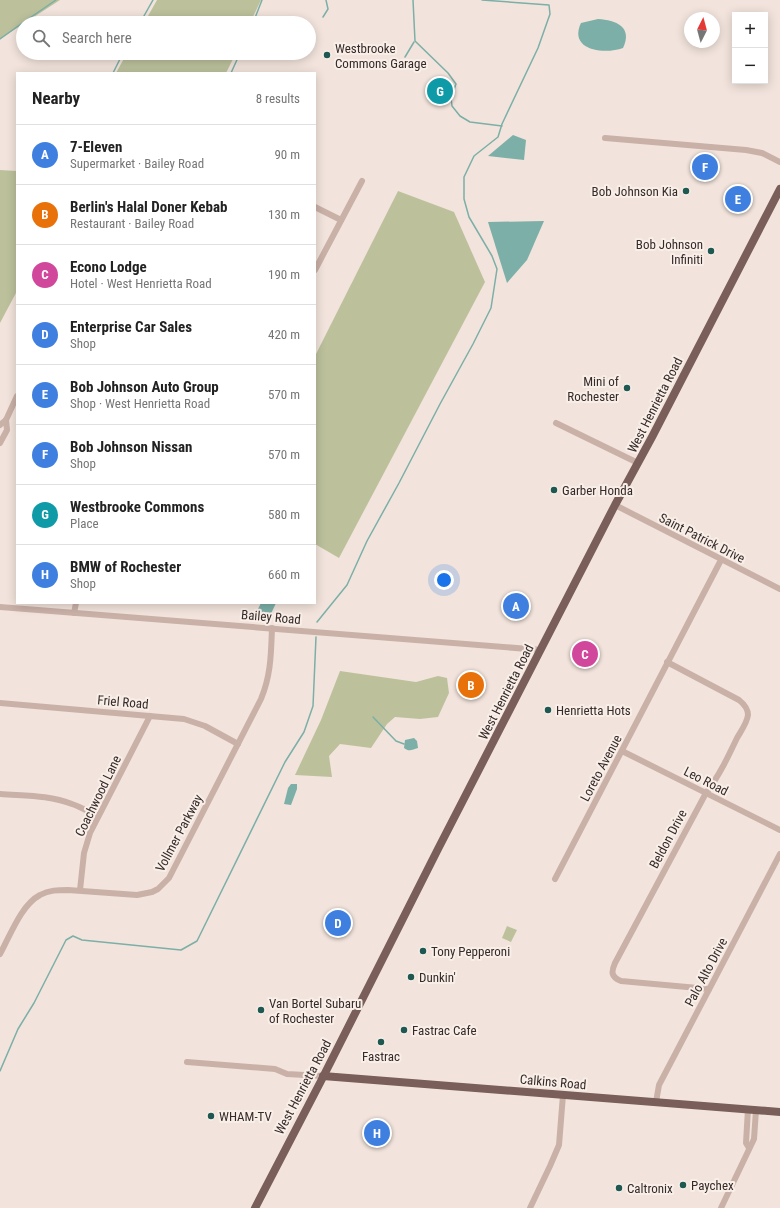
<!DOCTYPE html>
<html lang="en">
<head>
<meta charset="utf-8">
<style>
	:root { --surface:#fff; --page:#f6f6f6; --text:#222; --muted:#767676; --line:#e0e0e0; --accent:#1e5851 }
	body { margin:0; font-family:"Roboto Condensed",sans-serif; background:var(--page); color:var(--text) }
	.controls { position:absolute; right:12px; top:12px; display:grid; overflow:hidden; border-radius:0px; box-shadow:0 2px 10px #0003 }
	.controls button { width:36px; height:36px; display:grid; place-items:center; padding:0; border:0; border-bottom:1px solid var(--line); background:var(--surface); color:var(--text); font:20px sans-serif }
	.compass { position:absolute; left:684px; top:12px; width:36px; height:36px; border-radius:50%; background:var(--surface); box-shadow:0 2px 10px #0003; rotate:6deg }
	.you { position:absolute; left:444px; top:580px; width:14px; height:14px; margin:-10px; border:3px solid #fff; border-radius:50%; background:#1a73e8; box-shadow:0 0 0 6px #1a73e833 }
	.badge { display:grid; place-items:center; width:26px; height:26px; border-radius:50%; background:var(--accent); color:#fff; font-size:13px; font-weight:700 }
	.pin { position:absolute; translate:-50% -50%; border:2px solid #fff; box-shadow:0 1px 4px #0006 }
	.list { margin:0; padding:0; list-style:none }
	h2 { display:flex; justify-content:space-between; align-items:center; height:52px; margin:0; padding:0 16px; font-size:17px }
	h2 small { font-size:13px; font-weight:400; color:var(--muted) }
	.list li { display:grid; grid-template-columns:26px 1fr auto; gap:12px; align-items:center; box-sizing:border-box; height:60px; padding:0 16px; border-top:1px solid var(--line) }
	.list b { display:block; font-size:15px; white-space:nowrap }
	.list p { margin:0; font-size:13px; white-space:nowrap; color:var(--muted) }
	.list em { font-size:13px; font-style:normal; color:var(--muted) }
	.icon { flex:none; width:22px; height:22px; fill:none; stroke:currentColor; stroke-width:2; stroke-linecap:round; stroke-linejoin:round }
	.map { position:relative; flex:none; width:780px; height:1208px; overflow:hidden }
	.search { position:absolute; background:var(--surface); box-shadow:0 2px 10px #0003; left:16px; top:16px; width:300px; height:44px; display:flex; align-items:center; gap:10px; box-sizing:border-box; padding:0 14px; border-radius:22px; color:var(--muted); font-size:15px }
	.panel { position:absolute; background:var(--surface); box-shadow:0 2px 10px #0003; left:16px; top:72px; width:300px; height:532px; border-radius:0px }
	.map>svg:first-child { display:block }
</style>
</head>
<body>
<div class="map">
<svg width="780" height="1208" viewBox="0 0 780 1208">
	<rect width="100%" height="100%" fill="#f2e4dc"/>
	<!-- green -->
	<g fill="#bcc19c">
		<polygon points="0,0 60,0 0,39"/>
		<polygon points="157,0 261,0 250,23 144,23"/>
		<polygon points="127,53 236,53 226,73 116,73"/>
		<polygon points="0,170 17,171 17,291 0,323"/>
		<polygon points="398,191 454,212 485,282 339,558 315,544 315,356"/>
		<polygon points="340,671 416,682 438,676 447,678 449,693 438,717 420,719 395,717 387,724 371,748 340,744 329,756 332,777 295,775 321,720"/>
		<polygon points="507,926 517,930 511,942 502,938"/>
	</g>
	<!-- water -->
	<g fill="#7bafa7">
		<path d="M598,19C616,20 633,27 623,48C604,55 568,50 581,23Z"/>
		<polygon points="513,135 526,140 524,160 488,156"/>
		<polygon points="544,221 527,260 507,283 488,222"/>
		<polygon points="261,603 276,603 270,616 265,618 256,613"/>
		<path d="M414,738L417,741L418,748C412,750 409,752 404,748L405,740Z"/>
		<polygon points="291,784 297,784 297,789 291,805 284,804 288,788"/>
	</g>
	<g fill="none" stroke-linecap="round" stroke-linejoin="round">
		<!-- stream -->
		<g stroke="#7bafa7" stroke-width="1.5">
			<polyline points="413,0 415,41 448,73 456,84 451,98 452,106 460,116 470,122 502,126"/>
			<polyline points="323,17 328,9 326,0"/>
			<polyline points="140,23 153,0"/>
			<polyline points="253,23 262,0"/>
			<polyline points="0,39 21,24 56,0"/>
			<polyline points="405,57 414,42"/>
			<polyline points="113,73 123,53"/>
			<polyline points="231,73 240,53"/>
			<polyline points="317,622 347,585 367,541 399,483 440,404 473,344 491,308 497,269 492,256 469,217 464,199 464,177 474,156 498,137 502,124 538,48 550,14 549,5 482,0"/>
			<polyline points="373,717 396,741 404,744"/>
			<polyline points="0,1071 18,1029 34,1003 66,940 73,936 82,940 181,950 197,941 285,762 304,732 313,706 316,637"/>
		</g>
		<!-- minor -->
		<g stroke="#cab1a8" stroke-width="6">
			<polyline points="605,138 746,150 762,153 780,162"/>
			<polyline points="315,207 341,220"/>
			<polyline points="315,270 362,181"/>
			<polyline points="556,423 638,463"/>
			<polyline points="0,425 6,420 17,396"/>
			<polyline points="0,443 7,430 6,420"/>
			<polyline points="615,505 780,589"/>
			<polyline points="0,607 541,650"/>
			<polyline points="74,613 76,603"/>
			<path d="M667,662L739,700C744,704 748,708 748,715C747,723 741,731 737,738C728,757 719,776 706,793L615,963C611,972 611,977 621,981L709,989"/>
			<polyline points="0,703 184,719 205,726 238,744"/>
			<polyline points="622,751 780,830"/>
			<path d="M0,794C24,796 49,795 72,804C81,807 89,812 98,816"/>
			<polyline points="555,879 721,560"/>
			<polyline points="80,890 84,853 90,833 150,716"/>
			<path d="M0,954C10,936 21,905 40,895C49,890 58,890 68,890L137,895L152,892L158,889L169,878L261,699C271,675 271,654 272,628"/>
			<polyline points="187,1062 275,1069 287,1074 323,1076"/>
			<polyline points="656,1102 659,1085 780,854"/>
			<polyline points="748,1109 746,1143 749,1148"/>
			<polyline points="530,1208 550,1166 559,1145 563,1095"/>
			<polyline points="721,1208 754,1139 756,1110"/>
		</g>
		<!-- major -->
		<g stroke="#795e59" stroke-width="8">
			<polyline points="323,1076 780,1112"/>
			<polyline points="255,1208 321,1081 438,849 615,505 652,437 780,189"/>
		</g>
	</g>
	<!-- markers -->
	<g fill="#1e5851" stroke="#f9efe9" stroke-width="1.5">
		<circle cx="327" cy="55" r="4"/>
		<circle cx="686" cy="191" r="4"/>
		<circle cx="711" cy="251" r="4"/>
		<circle cx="627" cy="388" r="4"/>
		<circle cx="554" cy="490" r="4"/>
		<circle cx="548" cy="710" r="4"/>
		<circle cx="423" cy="951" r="4"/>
		<circle cx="411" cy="977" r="4"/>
		<circle cx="261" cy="1010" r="4"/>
		<circle cx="404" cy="1030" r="4"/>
		<circle cx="381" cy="1042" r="4"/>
		<circle cx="211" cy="1116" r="4"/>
		<circle cx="683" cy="1185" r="4"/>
		<circle cx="619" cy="1188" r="4"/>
	</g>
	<g text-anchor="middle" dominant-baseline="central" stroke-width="4" stroke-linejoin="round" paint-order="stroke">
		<!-- poi labels -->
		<g font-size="13" fill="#372a28" stroke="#f9efe9" text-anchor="start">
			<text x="335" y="48">Westbrooke<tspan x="335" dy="15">Commons Garage</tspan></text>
			<text x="678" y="191" text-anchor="end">Bob Johnson Kia</text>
			<text x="703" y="244" text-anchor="end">Bob Johnson<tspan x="703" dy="15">Infiniti</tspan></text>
			<text x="619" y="381" text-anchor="end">Mini of<tspan x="619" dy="15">Rochester</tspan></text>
			<text x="562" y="490">Garber Honda</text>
			<text x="556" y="710">Henrietta Hots</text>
			<text x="431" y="951">Tony Pepperoni</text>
			<text x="419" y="977">Dunkin'</text>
			<text x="269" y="1003">Van Bortel Subaru<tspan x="269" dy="15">of Rochester</tspan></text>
			<text x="412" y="1030">Fastrac Cafe</text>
			<text x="381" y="1056" text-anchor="middle">Fastrac</text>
			<text x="219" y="1116">WHAM-TV</text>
			<text x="691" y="1185">Paychex</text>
			<text x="627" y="1188">Caltronix</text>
		</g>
		<!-- street labels -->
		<g font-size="13" fill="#372a28" stroke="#f9efe9">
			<text transform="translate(655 405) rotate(-63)">West Henrietta Road</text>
			<text transform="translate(702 538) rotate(27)">Saint Patrick Drive</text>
			<text transform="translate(271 617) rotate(5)">Bailey Road</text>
			<text transform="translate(506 692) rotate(-63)">West Henrietta Road</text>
			<text transform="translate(123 702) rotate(5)">Friel Road</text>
			<text transform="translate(601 768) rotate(-62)">Loreto Avenue</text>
			<text transform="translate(706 781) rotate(27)">Leo Road</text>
			<text transform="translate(98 796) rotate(-64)">Coachwood Lane</text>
			<text transform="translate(179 833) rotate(-62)">Vollmer Parkway</text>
			<text transform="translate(668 839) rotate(-62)">Beldon Drive</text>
			<text transform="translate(706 972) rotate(-62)">Palo Alto Drive</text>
			<text transform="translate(553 1082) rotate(5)">Calkins Road</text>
			<text transform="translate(303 1087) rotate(-62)">West Henrietta Road</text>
		</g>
	</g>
</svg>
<div class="controls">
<button>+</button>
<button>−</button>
</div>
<svg class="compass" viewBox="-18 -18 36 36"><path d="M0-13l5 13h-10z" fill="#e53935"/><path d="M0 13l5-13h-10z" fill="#767676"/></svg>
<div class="you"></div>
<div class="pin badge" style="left:516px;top:606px;background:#3f7fe0">A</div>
<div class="pin badge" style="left:471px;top:685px;background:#e8710a">B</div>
<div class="pin badge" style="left:585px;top:654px;background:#d1479c">C</div>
<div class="pin badge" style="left:338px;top:923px;background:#3f7fe0">D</div>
<div class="pin badge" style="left:738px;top:199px;background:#3f7fe0">E</div>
<div class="pin badge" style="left:705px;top:167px;background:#3f7fe0">F</div>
<div class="pin badge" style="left:440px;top:91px;background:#0f9aa8">G</div>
<div class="pin badge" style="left:377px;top:1133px;background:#3f7fe0">H</div>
<div class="search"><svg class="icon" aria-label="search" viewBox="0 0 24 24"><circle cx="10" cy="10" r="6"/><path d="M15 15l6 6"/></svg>Search here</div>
<section class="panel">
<h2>Nearby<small>8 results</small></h2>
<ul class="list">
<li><span class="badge" style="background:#3f7fe0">A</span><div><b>7-Eleven</b><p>Supermarket · Bailey Road</p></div><em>90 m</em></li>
<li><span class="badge" style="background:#e8710a">B</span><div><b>Berlin's Halal Doner Kebab</b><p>Restaurant · Bailey Road</p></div><em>130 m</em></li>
<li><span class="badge" style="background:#d1479c">C</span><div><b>Econo Lodge</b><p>Hotel · West Henrietta Road</p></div><em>190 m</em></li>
<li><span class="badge" style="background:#3f7fe0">D</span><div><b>Enterprise Car Sales</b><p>Shop</p></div><em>420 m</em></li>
<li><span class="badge" style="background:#3f7fe0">E</span><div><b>Bob Johnson Auto Group</b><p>Shop · West Henrietta Road</p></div><em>570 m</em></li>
<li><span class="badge" style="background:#3f7fe0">F</span><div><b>Bob Johnson Nissan</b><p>Shop</p></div><em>570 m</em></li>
<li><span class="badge" style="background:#0f9aa8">G</span><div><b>Westbrooke Commons</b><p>Place</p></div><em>580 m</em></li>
<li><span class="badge" style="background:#3f7fe0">H</span><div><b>BMW of Rochester</b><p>Shop</p></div><em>660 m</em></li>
</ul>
</section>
</div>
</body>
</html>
